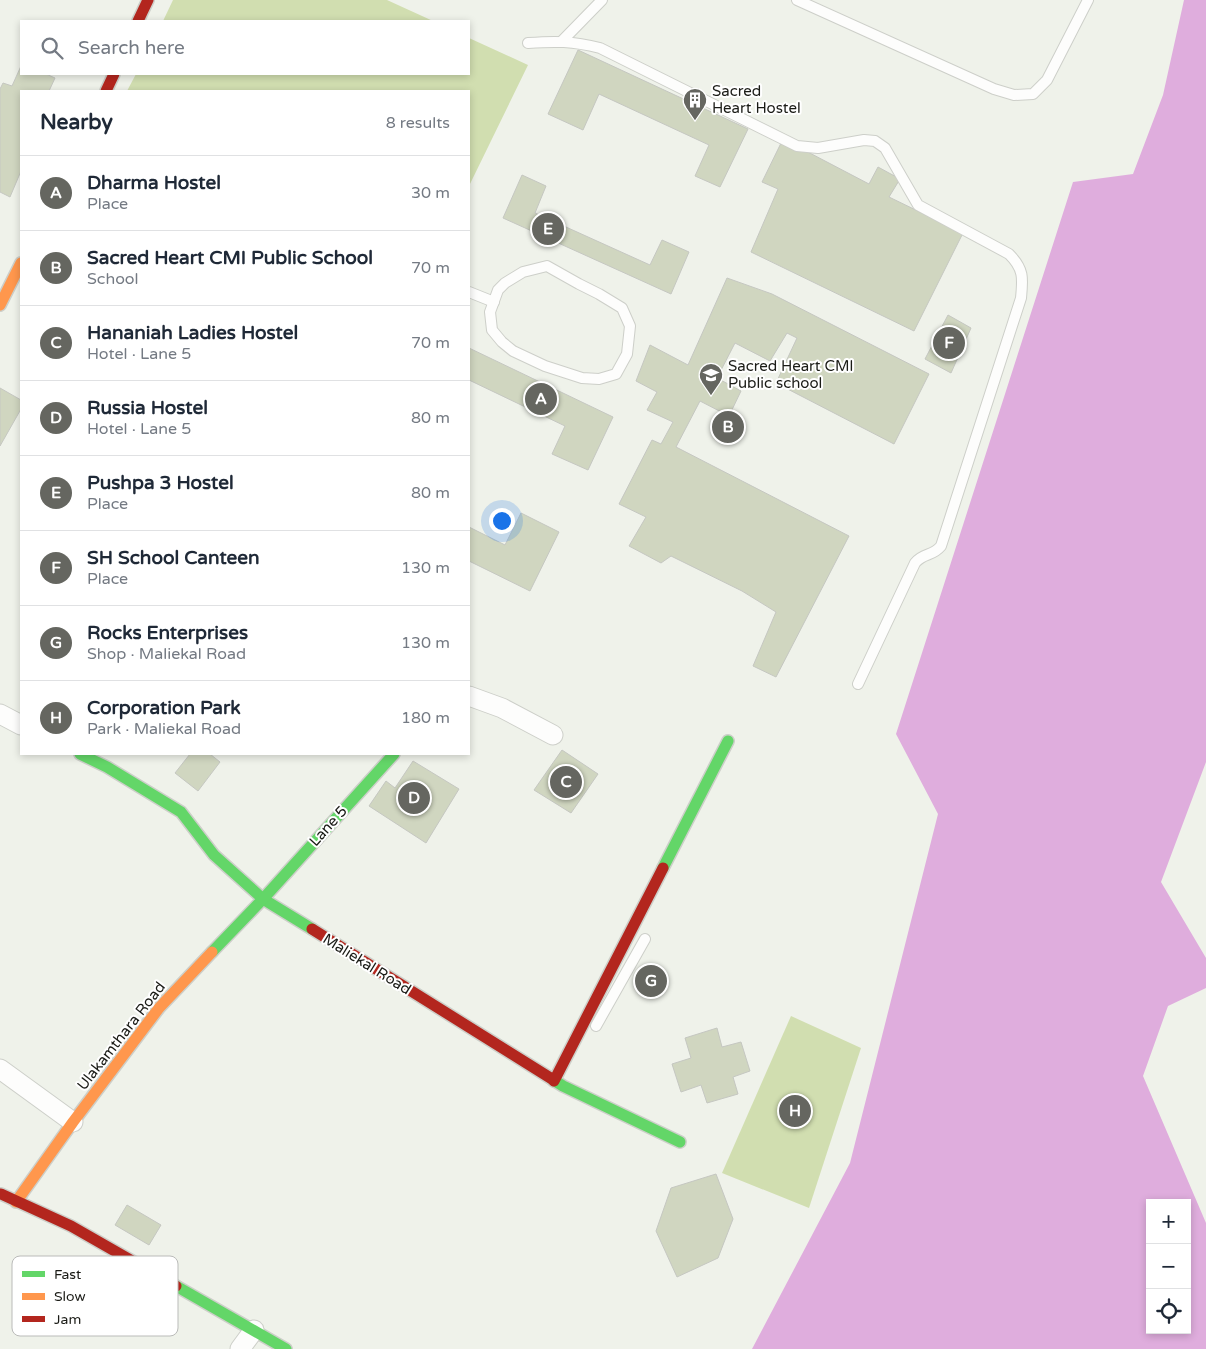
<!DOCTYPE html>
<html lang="en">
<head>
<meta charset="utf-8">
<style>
	:root { --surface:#fff; --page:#f6f6f7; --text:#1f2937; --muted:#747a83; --line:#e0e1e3; --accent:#656660 }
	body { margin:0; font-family:"Varela Round",sans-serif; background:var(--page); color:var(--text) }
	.controls { position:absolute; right:15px; bottom:15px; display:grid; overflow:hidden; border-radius:0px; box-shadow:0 2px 8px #0003 }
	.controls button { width:45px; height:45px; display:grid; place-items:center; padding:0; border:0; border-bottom:1px solid var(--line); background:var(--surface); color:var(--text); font:25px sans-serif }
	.you { position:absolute; left:501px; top:520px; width:18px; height:18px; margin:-12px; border:4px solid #fff; border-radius:50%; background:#1a73e8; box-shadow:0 0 0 8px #1a73e833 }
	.badge { display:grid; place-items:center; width:32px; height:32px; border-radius:50%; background:var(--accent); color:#fff; font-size:16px; font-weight:700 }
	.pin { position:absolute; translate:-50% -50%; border:2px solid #fff; box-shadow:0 1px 5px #0006 }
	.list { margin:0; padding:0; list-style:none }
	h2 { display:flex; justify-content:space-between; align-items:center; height:65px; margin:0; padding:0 20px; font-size:21px }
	h2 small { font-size:16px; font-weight:400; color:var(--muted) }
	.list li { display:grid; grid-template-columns:32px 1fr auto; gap:15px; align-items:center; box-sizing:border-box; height:75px; padding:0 20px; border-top:1px solid var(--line) }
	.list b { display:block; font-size:19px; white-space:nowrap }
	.list p { margin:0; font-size:16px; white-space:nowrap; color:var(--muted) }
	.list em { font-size:16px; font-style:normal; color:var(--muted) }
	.icon { flex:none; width:28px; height:28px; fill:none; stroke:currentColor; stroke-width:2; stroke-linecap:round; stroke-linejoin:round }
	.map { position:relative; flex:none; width:1206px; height:1349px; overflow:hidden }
	.search { position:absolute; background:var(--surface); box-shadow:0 2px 8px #0003; left:20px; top:20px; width:450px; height:55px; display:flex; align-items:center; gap:12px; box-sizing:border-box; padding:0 18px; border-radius:0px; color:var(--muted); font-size:19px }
	.panel { position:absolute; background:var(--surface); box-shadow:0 2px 8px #0003; left:20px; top:90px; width:450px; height:665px; border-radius:0px }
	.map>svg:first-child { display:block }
</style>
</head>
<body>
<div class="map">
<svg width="1206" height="1349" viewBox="0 0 1206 1349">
	<rect width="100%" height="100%" fill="#eff2ea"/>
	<!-- green -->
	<g fill="#d1deb0">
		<polygon points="173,0 387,0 433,21 163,21"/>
		<polygon points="469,38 528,65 469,186 469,91 127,91 136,74 469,74"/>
		<polygon points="791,1016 861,1048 809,1208 722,1173"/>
	</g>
	<!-- water -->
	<path fill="#dfaddd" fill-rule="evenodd" d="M1184,0H1206V762L1161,882L1206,958V988L1168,1006L1143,1076L1206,1223V1349H752L850,1163L938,814L896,734L1073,182L1133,174L1163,95ZM1150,1203H1187V1330H1150Z"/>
	<!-- building -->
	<g fill="#d0d6c0" stroke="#c5c7c1">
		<polygon points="578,50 748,129 720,187 695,176 709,145 599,94 583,130 548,114"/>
		<polygon points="21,66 21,74 46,74 55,78 49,91 21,91 21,171 10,197 0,192 0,89 3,83 12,86"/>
		<polygon points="783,139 869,184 878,167 900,179 889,197 963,233 914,331 751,252 778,189 762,182"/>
		<polygon points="522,175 546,186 535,213 650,265 662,240 689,252 671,294 503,218"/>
		<polygon points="727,278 772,294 929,374 894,444 776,383 797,338 787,333 770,361 735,343 717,378 741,391 729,416 700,401 676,447 849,536 776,677 753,666 776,612 742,591 671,556 661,563 629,546 646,517 619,504 652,440 661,444 673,422 647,410 657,392 636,381 650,345 688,365"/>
		<polygon points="948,315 971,328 951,373 925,359"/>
		<polygon points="469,348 613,417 588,470 552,454 565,426 469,380"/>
		<polygon points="0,388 21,400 21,409 0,446"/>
		<polygon points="521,513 559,532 530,591 469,561 469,527 505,545"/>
		<polygon points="562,750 598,774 571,813 534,790"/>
		<polygon points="190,754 210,754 220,762 198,791 175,773"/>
		<polygon points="413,761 459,789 426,843 369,806 386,781 395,788"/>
		<polygon points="717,1028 722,1047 741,1042 750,1071 733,1077 738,1094 707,1103 701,1085 681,1092 672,1064 691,1058 685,1038"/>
		<polygon points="716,1174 733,1219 718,1258 677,1277 656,1231 671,1188"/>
		<polygon points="127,1205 161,1225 149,1245 115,1225"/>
	</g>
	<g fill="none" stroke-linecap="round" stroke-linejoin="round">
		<!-- lane casing -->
		<g stroke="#cdcfc9" stroke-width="12">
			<g id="lane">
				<polyline points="797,0 994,89 1014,95 1033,94 1047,80 1088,0"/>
				<polyline points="562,41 602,0"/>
				<path d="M528,43C556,41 572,41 600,48L797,146L818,148L864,140L875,141L885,148L918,205L1009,254C1024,269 1023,278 1021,298L941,546C932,557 924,552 915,563L858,684"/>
				<polygon points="547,266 579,284 599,294 622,308 630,326 627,354 616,374 599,379 582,378 545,366 513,351 502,342 492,330 490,312 498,290 505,283 523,272"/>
				<polyline points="469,292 494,302"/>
				<polyline points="596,1026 645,939"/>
			</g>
		</g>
		<!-- street casing -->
		<g stroke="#cdcfc9" stroke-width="21">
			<g id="street">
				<polyline points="469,696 502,708 553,735"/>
				<polyline points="0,714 21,725"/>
				<polyline points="0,1069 73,1122"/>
				<polyline points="240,1349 254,1330"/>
			</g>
		</g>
		<!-- fast casing -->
		<g stroke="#cdcfc9" stroke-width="14">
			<g id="fast">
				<polyline points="80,754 107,767 181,812 214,855 263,899 312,929"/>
				<polyline points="663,868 728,741"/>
				<polyline points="212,952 263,899 394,754"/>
				<polyline points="552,1079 563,1086 680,1142"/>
				<polyline points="176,1286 286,1349"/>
			</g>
		</g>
		<!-- slow casing -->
		<g stroke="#cdcfc9" stroke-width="14">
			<g id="slow">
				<polyline points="0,305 21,263"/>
				<polyline points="16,1202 73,1122 159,1008 212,952"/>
			</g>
		</g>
		<!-- jam casing -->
		<g stroke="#cdcfc9" stroke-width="14">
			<g id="jam">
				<polyline points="138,21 148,0"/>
				<polyline points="106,91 114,74"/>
				<polyline points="312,929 552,1079"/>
				<polyline points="554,1081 663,868"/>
				<polyline points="1,1194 71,1226 176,1286"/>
			</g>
		</g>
		<!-- lane -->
		<use href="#lane" stroke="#fdfdfc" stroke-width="10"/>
		<!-- street -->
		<use href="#street" stroke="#fdfdfc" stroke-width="19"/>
		<!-- fast -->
		<use href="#fast" stroke="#63d668" stroke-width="11"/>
		<!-- slow -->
		<use href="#slow" stroke="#ff974d" stroke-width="11"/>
		<!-- jam -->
		<use href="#jam" stroke="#b3261e" stroke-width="11"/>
	</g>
	<!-- icons -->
	<defs>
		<g id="building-pin" transform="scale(1.25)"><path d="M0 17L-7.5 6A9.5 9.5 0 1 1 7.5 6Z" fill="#656660" stroke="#fff"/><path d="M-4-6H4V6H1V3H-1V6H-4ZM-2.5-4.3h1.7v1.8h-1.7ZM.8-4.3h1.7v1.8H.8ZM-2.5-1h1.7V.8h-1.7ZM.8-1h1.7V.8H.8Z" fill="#fff"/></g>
		<g id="school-pin" transform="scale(1.25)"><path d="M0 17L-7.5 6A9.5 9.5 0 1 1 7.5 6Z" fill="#656660" stroke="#fff"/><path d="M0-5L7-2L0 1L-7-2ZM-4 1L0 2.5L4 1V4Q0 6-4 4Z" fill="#fff"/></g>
	</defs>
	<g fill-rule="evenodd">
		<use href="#building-pin" x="695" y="100"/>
		<use href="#school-pin" x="711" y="375"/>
	</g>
	<g text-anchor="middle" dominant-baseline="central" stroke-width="4" stroke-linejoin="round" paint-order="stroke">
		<!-- poi labels -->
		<g font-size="15" fill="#1a1b16" stroke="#fff" text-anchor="start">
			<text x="712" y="91">Sacred<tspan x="712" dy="17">Heart Hostel</tspan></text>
			<text x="728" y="366">Sacred Heart CMI<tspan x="728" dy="17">Public school</tspan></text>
		</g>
		<!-- street labels -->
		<g font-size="15" fill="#1a1b16" stroke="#fff">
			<text transform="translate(328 826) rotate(-48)">Lane 5</text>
			<text transform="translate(367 964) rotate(32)">Maliekal Road</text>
			<text transform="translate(121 1036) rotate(-52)">Ulakamthara Road</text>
		</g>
	</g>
	<!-- legend -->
	<rect x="12" y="1256" width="166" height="80" rx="8" fill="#fff" stroke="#babbb9" stroke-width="1"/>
	<rect x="22" y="1271" width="23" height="6" fill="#63d668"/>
	<rect x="22" y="1293" width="23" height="7" fill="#ff974d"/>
	<rect x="22" y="1316" width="23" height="6" fill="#b3261e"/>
	<g font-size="14" fill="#1a1b16">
		<text x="54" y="1279">Fast</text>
		<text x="54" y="1301">Slow</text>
		<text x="54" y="1324">Jam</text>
	</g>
</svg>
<div class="controls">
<button>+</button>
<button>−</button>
<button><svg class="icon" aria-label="locate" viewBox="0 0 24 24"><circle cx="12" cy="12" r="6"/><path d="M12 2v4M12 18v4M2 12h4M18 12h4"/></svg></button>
</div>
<div class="you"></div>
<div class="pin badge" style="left:541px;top:399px">A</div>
<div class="pin badge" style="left:728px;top:427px">B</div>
<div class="pin badge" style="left:566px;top:782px">C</div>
<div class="pin badge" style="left:414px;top:798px">D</div>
<div class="pin badge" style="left:548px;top:229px">E</div>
<div class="pin badge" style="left:949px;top:343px">F</div>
<div class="pin badge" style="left:651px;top:981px">G</div>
<div class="pin badge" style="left:795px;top:1111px">H</div>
<div class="search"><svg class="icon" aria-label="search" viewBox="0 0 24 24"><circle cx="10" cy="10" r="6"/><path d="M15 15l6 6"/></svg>Search here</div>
<section class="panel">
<h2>Nearby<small>8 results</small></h2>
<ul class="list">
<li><span class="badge">A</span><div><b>Dharma Hostel</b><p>Place</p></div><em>30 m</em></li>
<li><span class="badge">B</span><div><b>Sacred Heart CMI Public School</b><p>School</p></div><em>70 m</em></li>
<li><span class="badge">C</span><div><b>Hananiah Ladies Hostel</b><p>Hotel · Lane 5</p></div><em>70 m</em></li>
<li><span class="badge">D</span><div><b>Russia Hostel</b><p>Hotel · Lane 5</p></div><em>80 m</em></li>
<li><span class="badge">E</span><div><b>Pushpa 3 Hostel</b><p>Place</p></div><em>80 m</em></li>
<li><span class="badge">F</span><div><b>SH School Canteen</b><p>Place</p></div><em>130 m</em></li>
<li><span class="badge">G</span><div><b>Rocks Enterprises</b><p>Shop · Maliekal Road</p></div><em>130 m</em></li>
<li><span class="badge">H</span><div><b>Corporation Park</b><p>Park · Maliekal Road</p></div><em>180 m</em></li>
</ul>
</section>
</div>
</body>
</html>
